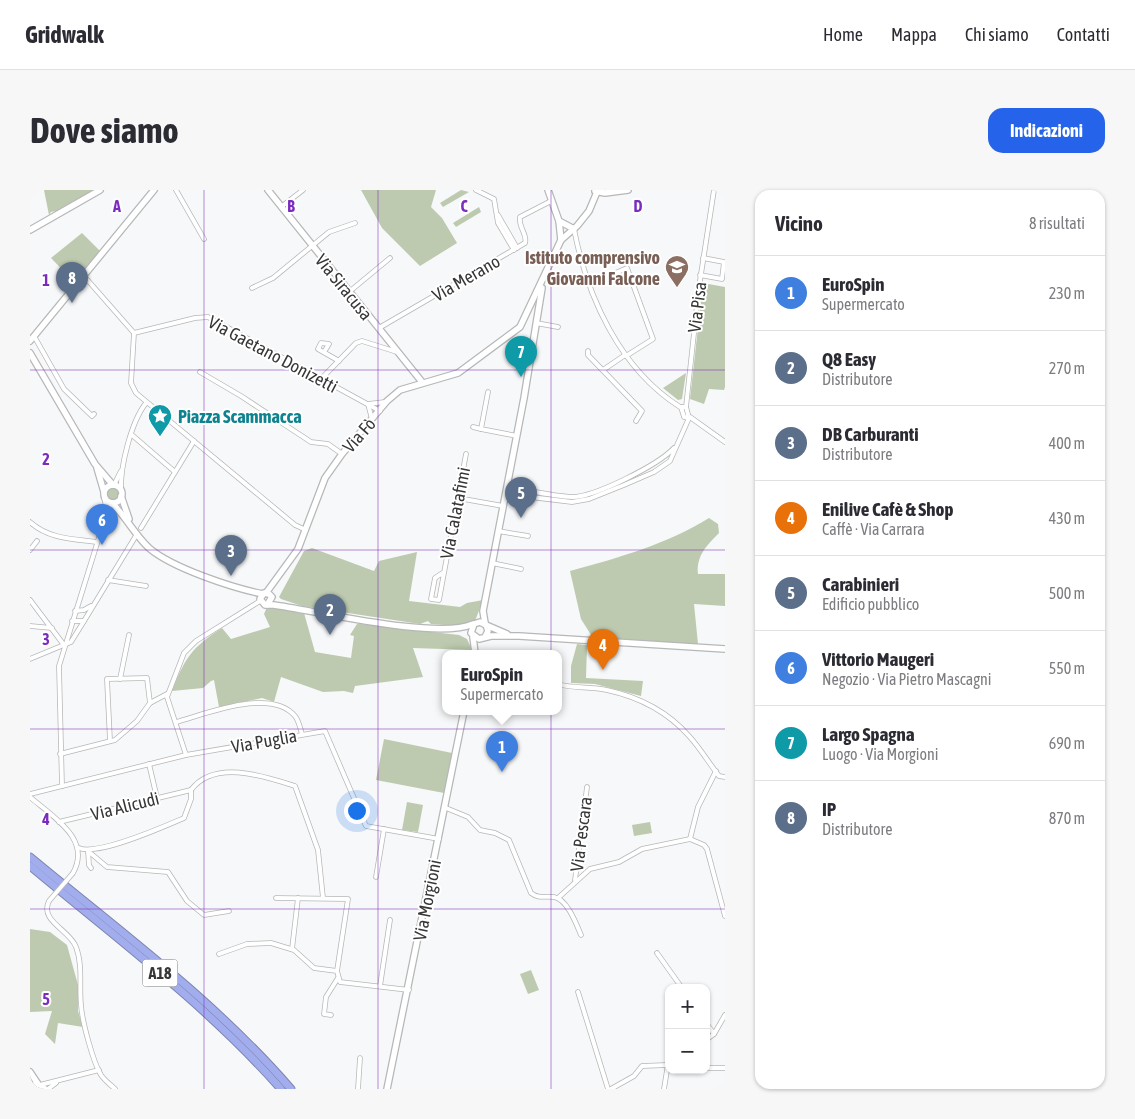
<!DOCTYPE html>
<html lang="it">
<head>
<meta charset="utf-8">
<style>
	:root { --surface:#fff; --page:#f7f7f7; --text:#2b2b33; --muted:#7c7c81; --line:#e1e1e2; --accent:#2563eb }
	body { margin:0; font-family:"Asap Condensed",sans-serif; background:var(--page); color:var(--text) }
	.controls { position:absolute; right:15px; bottom:15px; display:grid; overflow:hidden; border-radius:10px; box-shadow:0 1px 4px #0004 }
	.controls button { width:45px; height:45px; display:grid; place-items:center; padding:0; border:0; border-bottom:1px solid var(--line); background:var(--surface); color:var(--text); font:25px sans-serif }
	.you { position:absolute; left:326px; top:620px; width:18px; height:18px; margin:-12px; border:4px solid #fff; border-radius:50%; background:#1a73e8; box-shadow:0 0 0 8px #1a73e833 }
	.badge { display:grid; place-items:center; width:32px; height:32px; border-radius:50%; background:var(--accent); color:#fff; font-size:16px; font-weight:700 }
	.pin { position:absolute; translate:-50% -41px; filter:drop-shadow(0 1px 2px #0008) }
	.pin::after { content:''; position:absolute; top:26px; width:18px; height:15px; background:inherit; clip-path:polygon(0 0,100% 0,50% 100%) }
	.popup { position:absolute; left:412px; top:460px; width:120px; height:65px; box-sizing:border-box; display:grid; place-content:center; border-radius:10px; background:var(--surface); filter:drop-shadow(0 1px 4px #0005); font-size:16px; white-space:nowrap; color:var(--muted) }
	.popup b { font-size:19px; color:var(--text) }
	.popup::after { content:''; position:absolute; left:50%; top:100%; margin-left:-10px; border:10px solid transparent; border-top-color:var(--surface) }
	.list { margin:0; padding:0; list-style:none }
	h2 { display:flex; justify-content:space-between; align-items:center; height:65px; margin:0; padding:0 20px; font-size:21px }
	h2 small { font-size:16px; font-weight:400; color:var(--muted) }
	.list li { display:grid; grid-template-columns:32px 1fr auto; gap:15px; align-items:center; box-sizing:border-box; height:75px; padding:0 20px; border-top:1px solid var(--line) }
	.list b { display:block; font-size:19px; white-space:nowrap }
	.list p { margin:0; font-size:16px; white-space:nowrap; color:var(--muted) }
	.list em { font-size:16px; font-style:normal; color:var(--muted) }
	.map { position:relative; flex:none; width:695px; height:899px; overflow:hidden; border-radius:15px }
	header { display:flex; align-items:center; gap:30px; box-sizing:border-box; height:70px; padding:0 25px; background:var(--surface); border-bottom:1px solid var(--line) }
	header strong { font-size:24px }
	nav { display:flex; gap:28px; margin-inline-start:auto; font-size:18px }
	.intro { display:flex; align-items:center; justify-content:space-between; box-sizing:border-box; height:120px; padding:0 30px }
	h1 { margin:0; font-size:35px }
	.button { padding:12px 22px; border-radius:15px; background:var(--accent); color:#fff; font-size:18px; font-weight:700 }
	main { display:flex; gap:30px; padding:0 30px }
	aside { flex:1; background:var(--surface); border-radius:15px; box-shadow:0 1px 4px #0004 }
	.map>svg:first-child { display:block }
</style>
</head>
<body>
<header>
<strong>Gridwalk</strong>
<nav><a>Home</a><a>Mappa</a><a>Chi siamo</a><a>Contatti</a></nav>
</header>
<div class="intro"><h1>Dove siamo</h1><a class="button">Indicazioni</a></div>
<main>
<div class="map">
<svg width="695" height="899" viewBox="0 0 695 899">
	<rect width="100%" height="100%" fill="#f7f8f9"/>
	<!-- green -->
	<g fill="#bdcaaf">
		<polygon points="14,0 63,0 26,21 21,22 19,25"/>
		<polygon points="331,0 406,0 401,17 412,28 427,53 390,76 352,38"/>
		<polygon points="431,0 439,2 413,17 410,13"/>
		<polygon points="449,17 451,22 426,37 423,33"/>
		<polygon points="52,43 70,61 44,92 21,68"/>
		<polygon points="673,93 695,97 695,197 694,200 679,199 674,214 660,209"/>
		<polygon points="656,183 652,209 648,210 633,198"/>
		<circle cx="83" cy="305" r="7"/>
		<path d="M679,328L688,334L689,343C677,355 666,366 668,384H695V416L664,414L668,454L563,448L551,429L540,381C588,368 637,354 679,328Z"/>
		<polygon points="282,358 344,381 349,371 387,362 379,411 430,417 437,413 453,410 445,431 429,436 401,434 398,431 390,434 272,416 251,409 249,407 274,361"/>
		<path d="M237,417L274,423L285,462L321,468L324,446L320,445L327,434H330L429,445L437,449L442,460L383,458L393,487L325,496L323,503L314,501L293,502L251,487L244,512L232,508L189,517L184,490L181,491L173,498L142,501C155,468 162,457 192,438L201,449L240,437L234,424Z"/>
		<polygon points="547,454 557,455 556,488 613,491 611,506 565,494 541,493 541,476"/>
		<polygon points="354,549 422,563 414,603 346,590"/>
		<polygon points="377,612 393,615 388,642 372,640"/>
		<polygon points="620,632 622,643 604,646 602,635"/>
		<polygon points="0,739 20,742 37,755 48,795 48,821 53,837 28,833 25,854 15,844 22,821 0,822"/>
		<polygon points="501,780 509,800 498,804 490,784"/>
	</g>
	<g fill="none" stroke-linecap="round" stroke-linejoin="round">
		<!-- street casing -->
		<g stroke="#b6b7b8" stroke-width="5.5">
			<g id="street">
				<polyline points="146,0 174,49"/>
				<polyline points="446,0 464,9 468,33 484,60"/>
				<polyline points="251,17 273,0"/>
				<polyline points="468,25 487,58"/>
				<path d="M544,39C557,107 590,179 650,217"/>
				<polyline points="670,85 692,89 694,72 673,68"/>
				<polyline points="54,86 104,143 101,193 106,203 265,335 276,340"/>
				<polyline points="560,94 597,78 623,149 596,166"/>
				<polyline points="222,98 243,88 299,42 325,33"/>
				<polyline points="319,102 360,68"/>
				<polyline points="506,133 528,137"/>
				<path d="M349,138L495,53C498,45 488,37 490,27L521,11"/>
				<polyline points="104,143 165,128 178,127 350,221"/>
				<polyline points="4,146 34,199 62,226 64,224"/>
				<polyline points="558,161 558,165 612,221 606,231"/>
				<polyline points="294,162 299,154 291,153 288,159 309,171"/>
				<polyline points="573,180 595,165"/>
				<polyline points="170,182 211,206 281,252 298,254 312,264"/>
				<polyline points="292,188 326,153 332,151 367,162"/>
				<polyline points="458,202 451,239 487,246"/>
				<polygon points="651,217 656,217 659,228 654,227"/>
				<polyline points="656,217 669,97 684,0"/>
				<polyline points="660,227 695,252"/>
				<polyline points="342,229 338,214 355,212"/>
				<polyline points="443,237 451,239"/>
				<polyline points="102,245 145,282"/>
				<polyline points="84,295 91,281"/>
				<path d="M477,297C498,300 520,306 542,307C565,307 628,275 644,258"/>
				<path d="M91,301C90,277 101,232 116,213"/>
				<polyline points="475,304 542,312 559,309 594,295 624,282 640,271 659,228"/>
				<polyline points="428,308 473,316"/>
				<polyline points="76,326 81,313"/>
				<path d="M0,332C19,349 43,349 67,352"/>
				<polyline points="111,338 164,251"/>
				<polyline points="468,341 498,346"/>
				<polyline points="0,360 7,351"/>
				<polyline points="462,373 491,379"/>
				<polyline points="414,382 405,388 401,409 409,410 436,264"/>
				<polyline points="78,390 116,396"/>
				<polyline points="0,410 34,455"/>
				<polyline points="45,421 54,420 61,416"/>
				<polyline points="42,431 54,431 107,344"/>
				<polyline points="0,436 22,438"/>
				<polyline points="0,469 41,452 54,431"/>
				<polyline points="90,489 99,445"/>
				<path d="M528,494C543,499 561,496 577,500C609,507 637,521 659,546C670,558 679,573 689,586L695,587"/>
				<path d="M146,532C176,524 241,497 265,526C269,531 270,538 272,544"/>
				<polyline points="80,551 77,489 117,488 120,513"/>
				<polyline points="30,564 85,550 107,531 120,513 137,504"/>
				<polyline points="156,565 137,507 154,463 166,451 230,411"/>
				<polyline points="119,574 127,608"/>
				<polyline points="32,596 29,476 75,328 77,321 74,307"/>
				<path d="M161,600C184,569 234,586 265,596L288,660L293,708"/>
				<polyline points="0,604 156,565 295,541 336,636 409,649"/>
				<path d="M0,607C23,627 62,649 43,683"/>
				<path d="M416,618L438,627L450,640L465,643L479,650L501,703C509,709 514,706 524,707C537,709 546,733 551,745"/>
				<polyline points="29,632 161,600"/>
				<polyline points="660,649 668,617 686,581"/>
				<path d="M49,658C68,666 133,637 154,628L161,609V600"/>
				<polyline points="58,661 77,677 138,682 157,711 174,725 199,721"/>
				<polyline points="58,661 59,675 61,678"/>
				<polyline points="346,687 354,639"/>
				<polyline points="545,690 557,597"/>
				<polyline points="246,708 318,709 307,781"/>
				<polyline points="528,708 560,679 589,672 612,659 660,649 674,655 677,659 695,726"/>
				<path d="M19,711C9,731 40,740 46,757C53,775 49,796 51,815C52,831 63,872 71,885C75,891 81,895 85,899"/>
				<polyline points="262,759 268,708"/>
				<polyline points="627,763 652,798"/>
				<polyline points="189,764 217,754 241,753 264,760 284,778 307,781 310,792 379,800"/>
				<polyline points="350,796 360,730"/>
				<polyline points="548,802 578,899"/>
				<polyline points="301,825 294,824 296,807 308,788"/>
				<polyline points="676,833 684,844"/>
				<polyline points="676,850 684,844 695,825"/>
				<polyline points="676,878 695,878"/>
				<polyline points="10,895 69,880"/>
				<polyline points="18,899 26,893"/>
				<polyline points="328,899 330,868"/>
				<polyline points="581,899 604,886 612,876 637,875"/>
				<polyline points="634,899 638,874"/>
			</g>
		</g>
		<!-- secondary casing -->
		<g stroke="#b6b7b8" stroke-width="8">
			<g id="secondary">
				<polyline points="238,0 392,192"/>
				<polyline points="518,0 529,31 544,39"/>
				<polyline points="565,1 575,3 598,0"/>
				<polyline points="529,31 531,50"/>
				<polyline points="0,40 70,0"/>
				<polyline points="0,151 124,0"/>
				<polyline points="0,163 65,274 83,295"/>
				<polyline points="67,278 74,302"/>
				<circle cx="83" cy="304" r="9"/>
				<polyline points="91,306 99,329"/>
				<path d="M82,313C96,327 105,345 119,358C142,378 203,398 233,404"/>
				<polyline points="236,403 268,359 295,288 312,264 357,211 370,200 428,183 490,137 531,50 547,36 559,21 567,2"/>
				<path d="M237,415L242,407L239,404L234,403L230,409L235,415H244C287,421 407,450 443,434"/>
				<polyline points="455,433 453,421 494,208 512,98"/>
				<polyline points="456,435 477,444"/>
				<polyline points="443,447 445,463"/>
				<polyline points="455,447 458,441 456,435 450,432 444,434 441,443 449,449 461,446 489,446 695,459"/>
				<polyline points="0,882 8,894"/>
				<polyline points="0,897 6,894 15,899"/>
				<polyline points="357,899 434,521"/>
			</g>
		</g>
		<!-- highway casing -->
		<g stroke="#7d84ae" stroke-width="9">
			<g id="highway">
				<path d="M0,667C89,741 185,811 261,899"/>
				<path d="M0,676C86,748 177,815 251,899"/>
			</g>
		</g>
		<!-- street -->
		<use href="#street" stroke="#fff" stroke-width="4"/>
		<!-- secondary -->
		<use href="#secondary" stroke="#fff" stroke-width="5.5"/>
		<!-- highway -->
		<use href="#highway" stroke="#a2aded" stroke-width="7"/>
		<!-- street-bridge casing -->
		<g stroke="#b6b7b8" stroke-width="5.5" stroke-linecap="butt">
			<polyline id="street-bridge" points="19,711 43,683"/>
		</g>
		<!-- street-bridge -->
		<use href="#street-bridge" stroke="#fff" stroke-width="4"/>
	</g>
	<!-- grid -->
	<path fill="none" stroke="#7b2cbf" stroke-width="1" stroke-opacity="0.55" d="M174,0V899M348,0V899M521,0V899M0,180H695M0,360H695M0,539H695M0,719H695"/>
	<!-- icons -->
	<defs>
		<g id="school-pin" transform="scale(1.25)"><path d="M0 17L-7.5 6A9.5 9.5 0 1 1 7.5 6Z" fill="#8d6e63" stroke="#fff"/><path d="M0-5L7-2L0 1L-7-2ZM-4 1L0 2.5L4 1V4Q0 6-4 4Z" fill="#fff"/></g>
		<g id="sight-pin" transform="scale(1.25)"><path d="M0 17L-7.5 6A9.5 9.5 0 1 1 7.5 6Z" fill="#0f9aa8" stroke="#fff"/><path d="M0-6L1.8-2.2L6-1.7L2.9 1.2L3.7 5.4L0 3.3L-3.7 5.4L-2.9 1.2L-6-1.7L-1.8-2.2Z" fill="#fff"/></g>
	</defs>
	<g fill-rule="evenodd">
		<use href="#school-pin" x="647" y="77"/>
		<use href="#sight-pin" x="130" y="226"/>
	</g>
	<g text-anchor="middle" dominant-baseline="central" stroke-width="4" stroke-linejoin="round" paint-order="stroke">
		<!-- shield labels -->
		<rect fill="#fff" stroke="#737374" stroke-width="1" x="112.5" y="769.5" width="35" height="27" rx="4"/>
		<g font-size="16" font-weight="bold" fill="#373738">
			<text x="130" y="783">A18</text>
		</g>
		<!-- education labels -->
		<g font-size="18" font-weight="bold" fill="#785e54" stroke="#fff" text-anchor="end">
			<text x="630" y="67">Istituto comprensivo<tspan x="630" dy="21">Giovanni Falcone</tspan></text>
		</g>
		<!-- street labels -->
		<g font-size="18" fill="#373738" stroke="#fff">
			<text transform="translate(436 88) rotate(-30)">Via Merano</text>
			<text transform="translate(314 97) rotate(51)">Via Siracusa</text>
			<text transform="translate(667 117) rotate(-83)">Via Pisa</text>
			<text transform="translate(243 164) rotate(28)">Via Gaetano Donizetti</text>
			<text transform="translate(329 245) rotate(-49)">Via Fò</text>
			<text transform="translate(425 323) rotate(-79)">Via Calatafimi</text>
			<text transform="translate(234 551) rotate(-10)">Via Puglia</text>
			<text transform="translate(95 616) rotate(-14)">Via Alicudi</text>
			<text transform="translate(551 644) rotate(-83)">Via Pescara</text>
			<text transform="translate(397 710) rotate(-79)">Via Morgioni</text>
		</g>
		<!-- culture labels -->
		<g font-size="18" font-weight="bold" fill="#0d838f" stroke="#fff" text-anchor="start">
			<text x="148" y="226">Piazza Scammacca</text>
		</g>
	</g>
	<g font-size="16" text-anchor="middle" font-weight="bold" fill="#7b2cbf" stroke="#fff" stroke-width="4" stroke-linejoin="round" paint-order="stroke">
		<text x="87" y="22">A</text>
		<text x="261" y="22">B</text>
		<text x="434" y="22">C</text>
		<text x="608" y="22">D</text>
		<text x="16" y="96">1</text>
		<text x="16" y="275">2</text>
		<text x="16" y="455">3</text>
		<text x="16" y="635">4</text>
		<text x="16" y="815">5</text>
	</g>
</svg>
<div class="controls">
<button>+</button>
<button>−</button>
</div>
<div class="you"></div>
<div class="pin badge" style="left:472px;top:582px;background:#3f7fe0">1</div>
<div class="popup"><b>EuroSpin</b>Supermercato</div>
<div class="pin badge" style="left:300px;top:445px;background:#5c6f8a">2</div>
<div class="pin badge" style="left:201px;top:386px;background:#5c6f8a">3</div>
<div class="pin badge" style="left:573px;top:480px;background:#e8710a">4</div>
<div class="pin badge" style="left:491px;top:328px;background:#5c6f8a">5</div>
<div class="pin badge" style="left:72px;top:355px;background:#3f7fe0">6</div>
<div class="pin badge" style="left:491px;top:187px;background:#0f9aa8">7</div>
<div class="pin badge" style="left:42px;top:113px;background:#5c6f8a">8</div>
</div>
<aside>
<h2>Vicino<small>8 risultati</small></h2>
<ul class="list">
<li><span class="badge" style="background:#3f7fe0">1</span><div><b>EuroSpin</b><p>Supermercato</p></div><em>230 m</em></li>
<li><span class="badge" style="background:#5c6f8a">2</span><div><b>Q8 Easy</b><p>Distributore</p></div><em>270 m</em></li>
<li><span class="badge" style="background:#5c6f8a">3</span><div><b>DB Carburanti</b><p>Distributore</p></div><em>400 m</em></li>
<li><span class="badge" style="background:#e8710a">4</span><div><b>Enilive Cafè &amp; Shop</b><p>Caffè · Via Carrara</p></div><em>430 m</em></li>
<li><span class="badge" style="background:#5c6f8a">5</span><div><b>Carabinieri</b><p>Edificio pubblico</p></div><em>500 m</em></li>
<li><span class="badge" style="background:#3f7fe0">6</span><div><b>Vittorio Maugeri</b><p>Negozio · Via Pietro Mascagni</p></div><em>550 m</em></li>
<li><span class="badge" style="background:#0f9aa8">7</span><div><b>Largo Spagna</b><p>Luogo · Via Morgioni</p></div><em>690 m</em></li>
<li><span class="badge" style="background:#5c6f8a">8</span><div><b>IP</b><p>Distributore</p></div><em>870 m</em></li>
</ul>
</aside>
</main>
</body>
</html>
